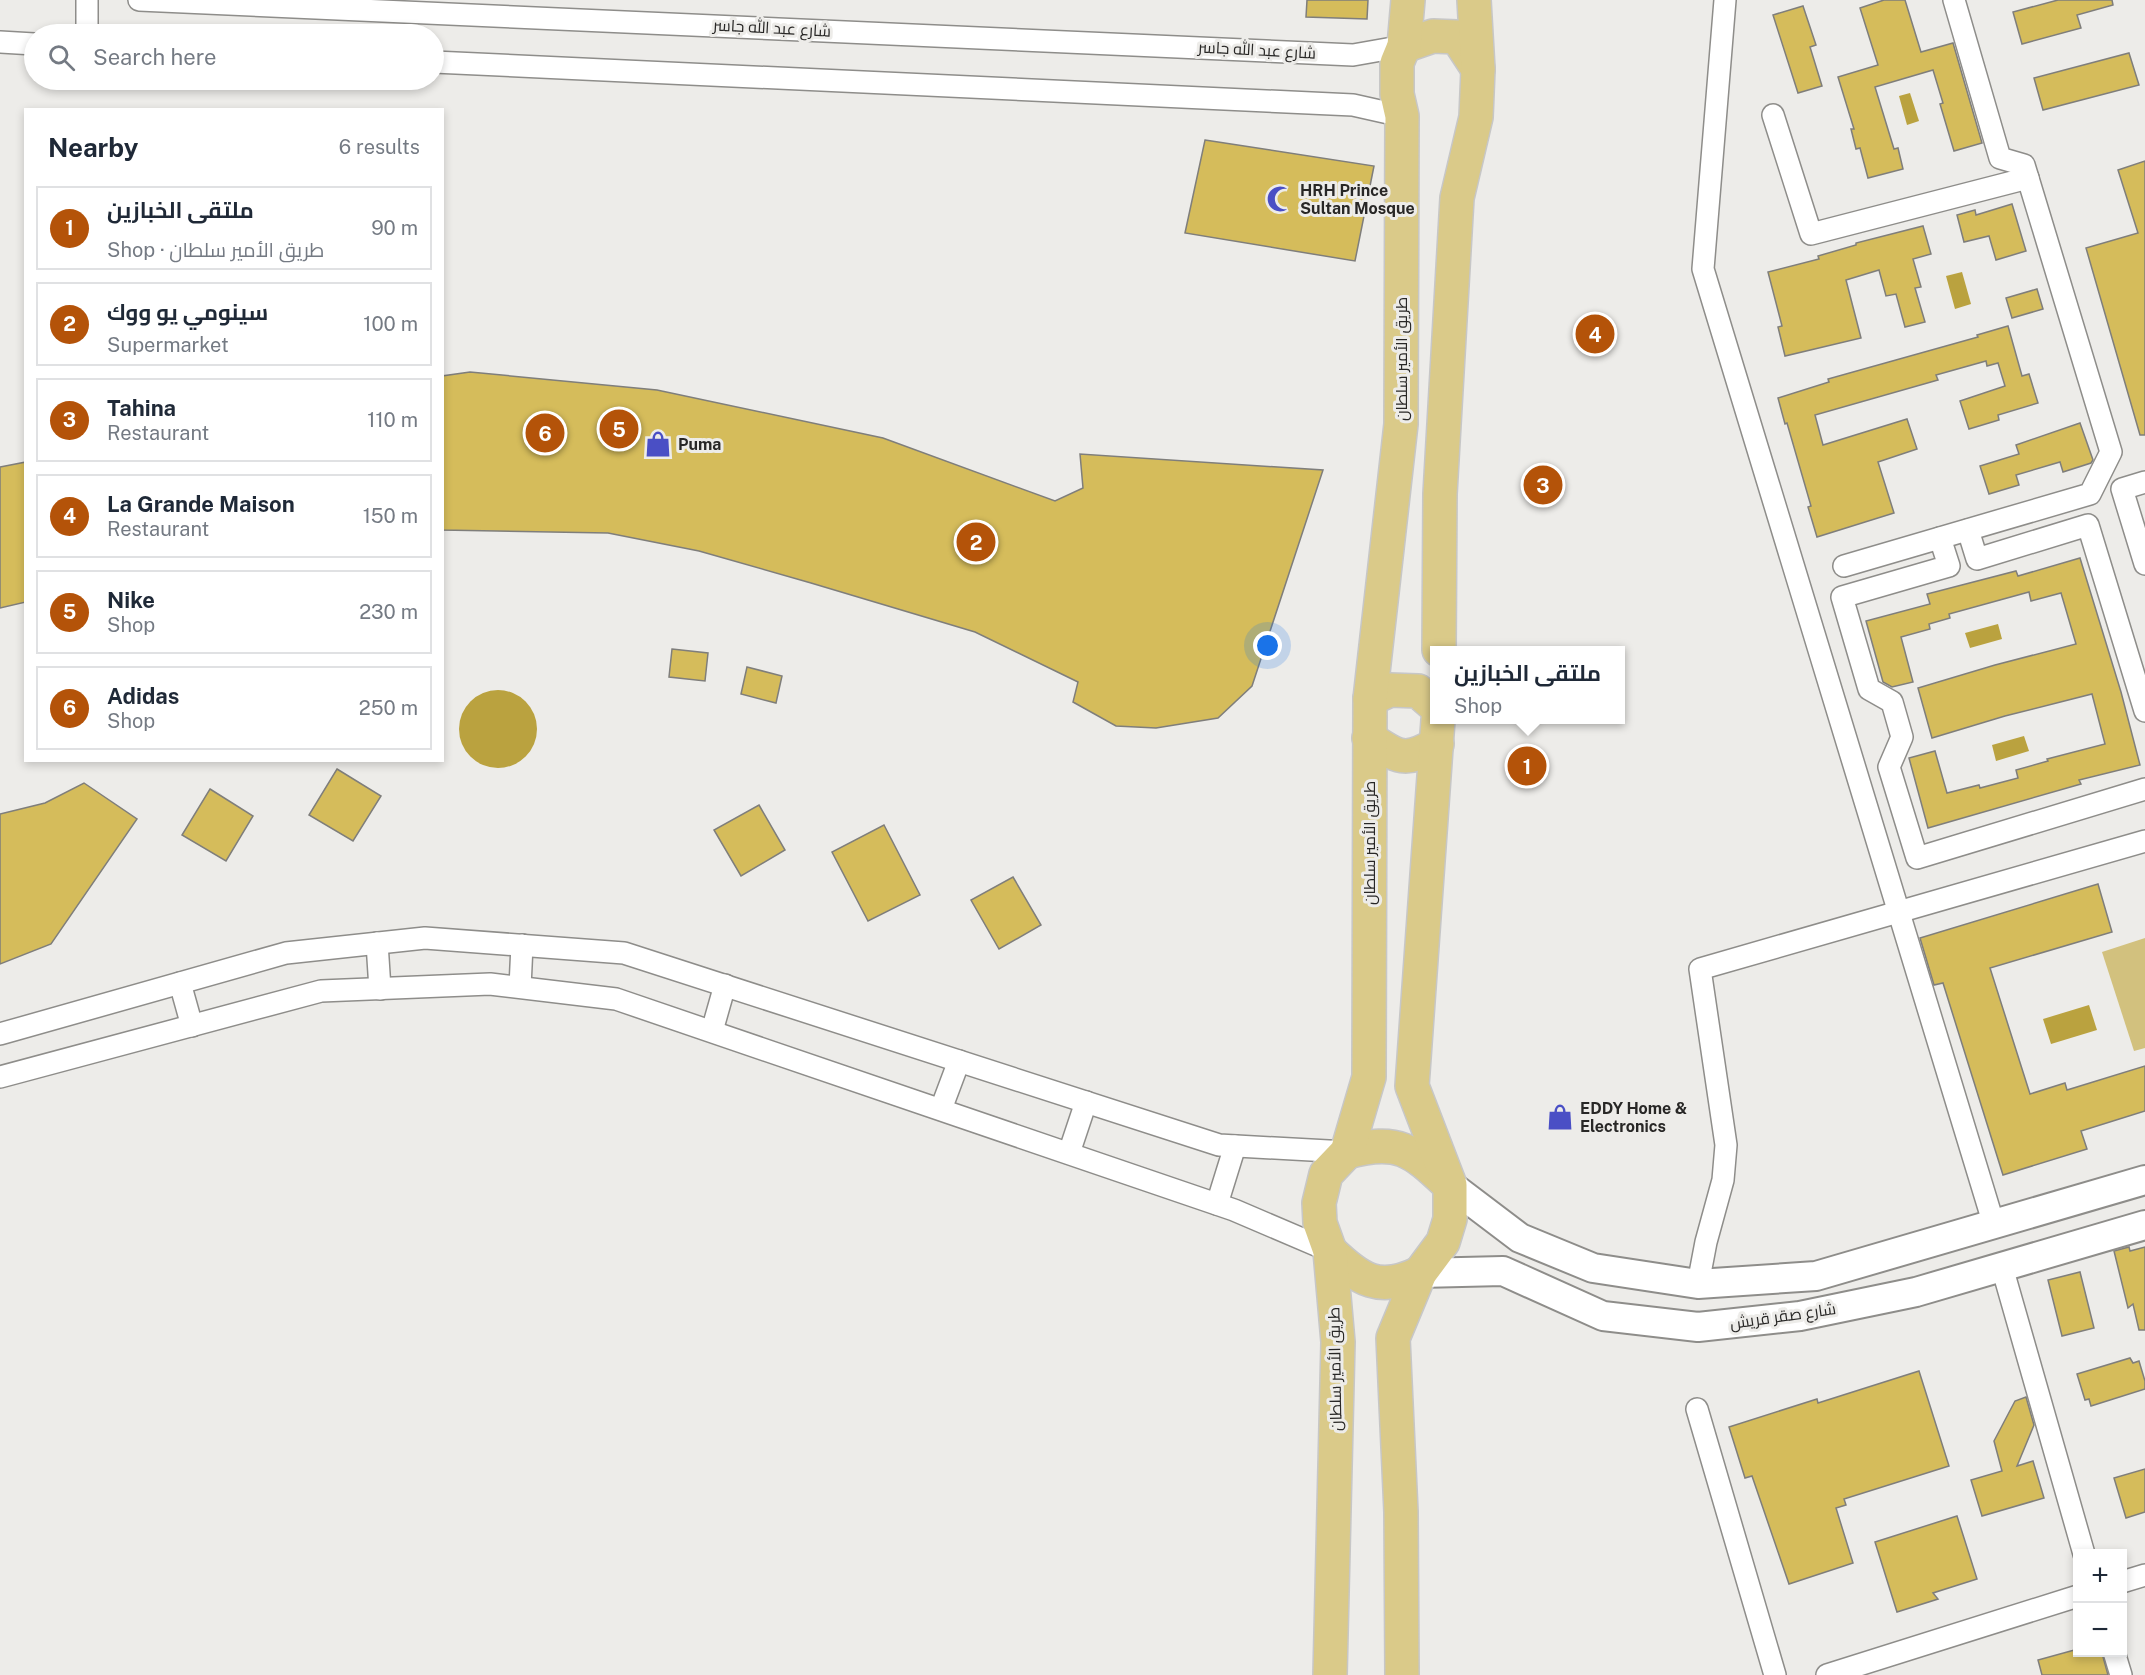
<!DOCTYPE html>
<html lang="en">
<head>
<meta charset="utf-8">
<style>
	:root { --surface:#fff; --page:#f2f2f3; --text:#1f2937; --muted:#747a83; --line:#e0e1e3; --accent:#b45309 }
	body { margin:0; font-family:"Public Sans",Cairo,sans-serif; background:var(--page); color:var(--text) }
	.controls { position:absolute; right:18px; bottom:18px; display:grid; overflow:hidden; border-radius:0px; box-shadow:0 3px 9px #0003 }
	.controls button { width:54px; height:54px; display:grid; place-items:center; padding:0; border:0; border-bottom:2px solid var(--line); background:var(--surface); color:var(--text); font:30px sans-serif }
	.you { position:absolute; left:1268px; top:646px; width:21px; height:21px; margin:-15px; border:4px solid #fff; border-radius:50%; background:#1a73e8; box-shadow:0 0 0 9px #1a73e833 }
	.badge { display:grid; place-items:center; width:39px; height:39px; border-radius:50%; background:var(--accent); color:#fff; font-size:20px; font-weight:700 }
	.pin { position:absolute; translate:-50% -50%; border:3px solid #fff; box-shadow:0 2px 6px #0006 }
	.popup { position:absolute; left:1430px; top:646px; width:195px; height:78px; box-sizing:border-box; display:grid; place-content:center; border-radius:0px; background:var(--surface); filter:drop-shadow(0 2px 4px #0005); font-size:20px; white-space:nowrap; color:var(--muted) }
	.popup b { font-size:22px; color:var(--text) }
	.popup::after { content:''; position:absolute; left:50%; top:100%; margin-left:-12px; border:12px solid transparent; border-top-color:var(--surface) }
	.list { margin:0; padding:0; list-style:none }
	h2 { display:flex; justify-content:space-between; align-items:center; height:78px; margin:0; padding:0 24px; font-size:26px }
	h2 small { font-size:20px; font-weight:400; color:var(--muted) }
	.list li { display:grid; grid-template-columns:39px 1fr auto; gap:18px; align-items:center; box-sizing:border-box; height:84px; margin:0 12px 12px; padding:0 12px; border:2px solid var(--line); border-radius:0px }
	.list b { display:block; font-size:22px; white-space:nowrap }
	.list p { margin:0; font-size:20px; white-space:nowrap; color:var(--muted) }
	.list em { font-size:20px; font-style:normal; color:var(--muted) }
	.icon { flex:none; width:33px; height:33px; fill:none; stroke:currentColor; stroke-width:2; stroke-linecap:round; stroke-linejoin:round }
	.map { position:relative; flex:none; width:2145px; height:1675px; overflow:hidden }
	.search { position:absolute; background:var(--surface); box-shadow:0 3px 9px #0003; left:24px; top:24px; width:420px; height:66px; display:flex; align-items:center; gap:15px; box-sizing:border-box; padding:0 21px; border-radius:33px; color:var(--muted); font-size:22px }
	.panel { position:absolute; background:var(--surface); box-shadow:0 3px 9px #0003; left:24px; top:108px; width:420px; height:654px; border-radius:0px }
	.map>svg:first-child { display:block }
</style>
</head>
<body>
<div class="map">
<svg width="2145" height="1675" viewBox="0 0 2145 1675">
	<rect width="100%" height="100%" fill="#edece9"/>
	<!-- green -->
	<polygon fill="#d2c17e" points="2145,938 2145,1048 2134,1051 2102,952"/>
	<!-- water -->
	<g fill="#baa23f">
		<polygon points="1910,93 1919,121 1907,125 1899,96"/>
		<polygon points="1962,272 1971,304 1955,309 1946,276"/>
		<polygon points="1998,624 2002,639 1970,648 1965,633"/>
		<circle cx="498" cy="729" r="39"/>
		<polygon points="2024,736 2029,751 1996,761 1992,745"/>
		<polygon points="2089,1005 2097,1030 2051,1044 2043,1019"/>
	</g>
	<!-- building -->
	<g fill="#d5bc5b" stroke="#7f7e7b" stroke-width="1.5">
		<polygon points="1307,0 1368,0 1367,19 1306,17"/>
		<polygon points="1884,0 1905,0 1921,52 1953,43 1982,143 1954,151 1940,104 1943,103 1933,70 1875,87 1894,149 1898,148 1903,169 1868,178 1860,148 1856,149 1851,129 1854,129 1838,77 1878,65 1860,8"/>
		<polygon points="2058,0 2112,0 2113,5 2077,15 2081,28 2022,44 2013,12"/>
		<polygon points="1803,6 1816,45 1810,47 1822,86 1798,93 1773,15"/>
		<polygon points="2129,53 2139,85 2043,110 2034,78"/>
		<polygon points="1205,140 1374,166 1355,261 1185,233"/>
		<polygon points="2145,161 2145,435 2140,435 2086,248 2138,233 2118,170"/>
		<polygon points="2012,204 2026,251 1996,260 1989,236 1964,242 1957,215 1975,210 1976,215"/>
		<polygon points="1923,226 1931,254 1913,259 1921,287 1915,288 1925,322 1905,327 1896,294 1886,296 1879,270 1846,280 1861,338 1785,356 1778,327 1782,326 1768,272 1819,259 1818,256 1856,245 1856,243"/>
		<polygon points="2037,289 2043,309 2012,318 2006,298"/>
		<polygon points="2008,326 2022,376 2029,374 2038,403 1998,415 1999,420 1969,429 1960,401 2005,386 1998,363 1987,366 1986,361 1936,375 1938,380 1815,415 1823,445 1907,419 1917,449 1878,462 1894,513 1817,537 1808,507 1811,506 1787,423 1785,424 1778,398 1829,382 1828,379 1978,337 1977,335"/>
		<polygon points="470,372 657,390 883,438 1055,501 1083,488 1080,454 1323,470 1252,686 1218,718 1156,728 1116,726 1073,702 1078,682 975,632 811,583 699,551 608,533 442,530 442,376"/>
		<polygon points="2080,423 2093,460 2091,463 2063,472 2060,462 2016,475 2019,485 1989,494 1980,466 2019,454 2016,445"/>
		<polygon points="26,462 26,602 0,608 0,467"/>
		<polygon points="2080,558 2121,692 2140,765 2079,780 2081,784 1928,828 1909,758 1935,751 1947,793 1979,785 1980,788 2018,778 2016,770 2048,761 2047,759 2105,744 2092,694 2005,716 1932,738 1918,688 1995,665 2076,644 2061,593 2031,601 2029,592 1949,614 1950,618 1929,624 1930,629 1901,637 1913,682 1892,687 1883,682 1866,621 1930,604 1927,594 2016,571 2018,576"/>
		<polygon points="672,649 708,653 705,681 669,677"/>
		<polygon points="747,667 782,676 776,703 741,694"/>
		<polygon points="337,769 381,796 353,841 309,815"/>
		<polygon points="84,783 137,819 51,944 0,964 0,814 45,803"/>
		<polygon points="210,789 253,816 226,861 182,835"/>
		<polygon points="759,805 785,850 741,876 714,830"/>
		<polygon points="884,825 920,895 868,921 832,852"/>
		<polygon points="1013,877 1041,925 999,949 971,900"/>
		<polygon points="2098,884 2112,932 1990,968 2030,1094 2065,1083 2067,1090 2145,1066 2145,1111 2081,1131 2087,1149 2003,1175 1943,983 1934,985 1920,938"/>
		<polygon points="2129,1247 2130,1251 2145,1247 2145,1330 2139,1330 2133,1304 2128,1308 2114,1251"/>
		<polygon points="2080,1272 2094,1328 2062,1336 2048,1280"/>
		<polygon points="2130,1358 2133,1363 2139,1361 2145,1381 2145,1389 2091,1406 2089,1399 2085,1400 2077,1374"/>
		<polygon points="1919,1371 1949,1466 1844,1499 1846,1505 1836,1508 1853,1563 1789,1584 1752,1476 1745,1478 1729,1427 1817,1399 1818,1403"/>
		<polygon points="2026,1397 2034,1425 2017,1466 2033,1461 2044,1498 1982,1516 1971,1480 2002,1471 1994,1441 2015,1401"/>
		<polygon points="2145,1469 2145,1512 2126,1518 2114,1478"/>
		<polygon points="1957,1516 1977,1579 1933,1593 1938,1599 1897,1612 1875,1542"/>
		<polygon points="2078,1649 2078,1653 2102,1653 2108,1675 2042,1675 2038,1660"/>
	</g>
	<g fill="none" stroke-linecap="round" stroke-linejoin="round">
		<!-- street casing -->
		<g stroke="#8e8d8a" stroke-width="24">
			<g id="street">
				<polyline points="139,0 1353,55 1404,46"/>
				<polyline points="1725,0 1703,269 1994,1225"/>
				<polyline points="87,34 87,0"/>
				<polyline points="0,42 34,44"/>
				<polyline points="434,62 1353,105 1402,116"/>
				<polyline points="1773,115 1811,234 2028,178"/>
				<polyline points="2145,482 2122,489 2145,564"/>
				<polyline points="1968,530 1977,559 2088,525 2145,711"/>
				<polyline points="1940,538 1949,566 1842,597 1869,689 1892,702 1902,737 1889,767 1917,858 2145,789"/>
				<polyline points="1844,566 2090,494 2111,452 2024,165 2000,158 1954,0"/>
				<polyline points="377,943 380,989"/>
				<polyline points="180,983 192,1026"/>
				<polyline points="520,987 522,945"/>
				<polyline points="712,1031 725,985"/>
				<polyline points="0,1034 286,953 425,938 624,953 1219,1145 1347,1152"/>
				<polyline points="0,1077 321,991 490,984 616,999 1234,1210 1330,1251"/>
				<polyline points="941,1109 959,1061"/>
				<polyline points="1069,1153 1086,1102"/>
				<polyline points="1217,1204 1235,1146"/>
				<polyline points="2002,1267 2084,1554"/>
				<polyline points="1698,1284 1706,1242 1723,1180 1726,1145 1700,969 2145,841"/>
				<polyline points="1697,1409 1775,1675"/>
				<polyline points="2122,1582 2145,1575"/>
				<polyline points="2114,1652 2121,1675"/>
				<polyline points="1827,1675 2078,1596"/>
			</g>
		</g>
		<!-- secondary casing -->
		<g stroke="#8e8d8a" stroke-width="32">
			<g id="secondary">
				<polyline points="1450,1185 1520,1238 1593,1268 1698,1284 1816,1276 2145,1180"/>
				<polyline points="1420,1273 1503,1271 1603,1316 1698,1327 1800,1316 1916,1292 2145,1225"/>
			</g>
		</g>
		<!-- primary casing -->
		<g stroke="#c7c7c7" stroke-width="36">
			<g id="primary">
				<polyline points="1404,46 1433,36 1457,37 1478,69"/>
				<polyline points="1439,650 1440,494 1457,198 1476,117 1478,69 1474,0"/>
				<polyline points="1370,699 1390,690 1418,691 1434,705"/>
				<path d="M1369,738C1398,758 1405,763 1437,744"/>
				<path d="M1347,1152C1398,1138 1412,1150 1448,1184"/>
				<path d="M1330,1251C1360,1280 1379,1293 1420,1273"/>
				<polyline points="1330,1675 1338,1342 1330,1251 1320,1223 1319,1203 1326,1174 1347,1152 1369,1077 1370,699 1401,424 1402,116 1397,94 1397,63 1404,46 1408,0"/>
				<polyline points="1402,1675 1401,1512 1393,1338 1420,1273 1443,1242 1450,1219 1450,1185 1412,1086 1438,720"/>
			</g>
		</g>
		<!-- street -->
		<use href="#street" stroke="#fff" stroke-width="21"/>
		<!-- secondary -->
		<use href="#secondary" stroke="#fff" stroke-width="28"/>
		<!-- primary -->
		<use href="#primary" stroke="#daca89" stroke-width="33"/>
	</g>
	<!-- icons -->
	<defs>
		<g id="mosque-bare" transform="scale(2.07)"><path d="M3.5-4.9A6 6 0 1 0 3.5 4.9A5 5 0 1 1 3.5-4.9Z" fill="#4a4fc5" stroke="#edece9" stroke-width="2.5" paint-order="stroke"/></g>
		<g id="shop-bare" transform="scale(2.07)"><path d="M-5-2.5h2.3a2.7 3.5 0 0 1 5.4 0H5L5.5 6h-11ZM-1.5-2.5h3a1.5 2.3 0 0 0-3 0Z" fill="#4a4fc5" stroke="#edece9" stroke-width="2.5" paint-order="stroke"/></g>
	</defs>
	<g fill-rule="evenodd">
		<use href="#mosque-bare" x="1280" y="199"/>
		<use href="#shop-bare" x="658" y="444"/>
		<use href="#shop-bare" x="1560" y="1117"/>
	</g>
	<g text-anchor="middle" dominant-baseline="central" stroke-width="6" stroke-linejoin="round" paint-order="stroke">
		<!-- street labels -->
		<g font-size="16" fill="#282726" stroke="#edece9">
			<text transform="translate(772 28) rotate(3)">شارع عبد الله جاسر</text>
			<text transform="translate(1257 50) rotate(3)">شارع عبد الله جاسر</text>
			<text transform="translate(1401 359) rotate(-90)">طريق الأمير سلطان</text>
			<text transform="translate(1369 843) rotate(-90)">طريق الأمير سلطان</text>
			<text transform="translate(1783 1316) rotate(-8)">شارع صقر قريش</text>
			<text transform="translate(1335 1369) rotate(-91)">طريق الأمير سلطان</text>
		</g>
		<!-- poi labels -->
		<g font-size="16" font-weight="bold" fill="#282726" stroke="#edece9" text-anchor="start">
			<text x="1300" y="190">HRH Prince<tspan x="1300" dy="18">Sultan Mosque</tspan></text>
			<text x="678" y="444">Puma</text>
			<text x="1580" y="1108">EDDY Home &amp;<tspan x="1580" dy="18">Electronics</tspan></text>
		</g>
	</g>
</svg>
<div class="controls">
<button>+</button>
<button>−</button>
</div>
<div class="you"></div>
<div class="pin badge" style="left:1527px;top:766px">1</div>
<div class="popup"><b>ملتقى الخبازين</b>Shop</div>
<div class="pin badge" style="left:976px;top:542px">2</div>
<div class="pin badge" style="left:1543px;top:485px">3</div>
<div class="pin badge" style="left:1595px;top:334px">4</div>
<div class="pin badge" style="left:619px;top:429px">5</div>
<div class="pin badge" style="left:545px;top:433px">6</div>
<div class="search"><svg class="icon" aria-label="search" viewBox="0 0 24 24"><circle cx="10" cy="10" r="6"/><path d="M15 15l6 6"/></svg>Search here</div>
<section class="panel">
<h2>Nearby<small>6 results</small></h2>
<ul class="list">
<li><span class="badge">1</span><div><b>ملتقى الخبازين</b><p>Shop · طريق الأمير سلطان</p></div><em>90 m</em></li>
<li><span class="badge">2</span><div><b>سينومي يو ووك</b><p>Supermarket</p></div><em>100 m</em></li>
<li><span class="badge">3</span><div><b>Tahina</b><p>Restaurant</p></div><em>110 m</em></li>
<li><span class="badge">4</span><div><b>La Grande Maison</b><p>Restaurant</p></div><em>150 m</em></li>
<li><span class="badge">5</span><div><b>Nike</b><p>Shop</p></div><em>230 m</em></li>
<li><span class="badge">6</span><div><b>Adidas</b><p>Shop</p></div><em>250 m</em></li>
</ul>
</section>
</div>
</body>
</html>
